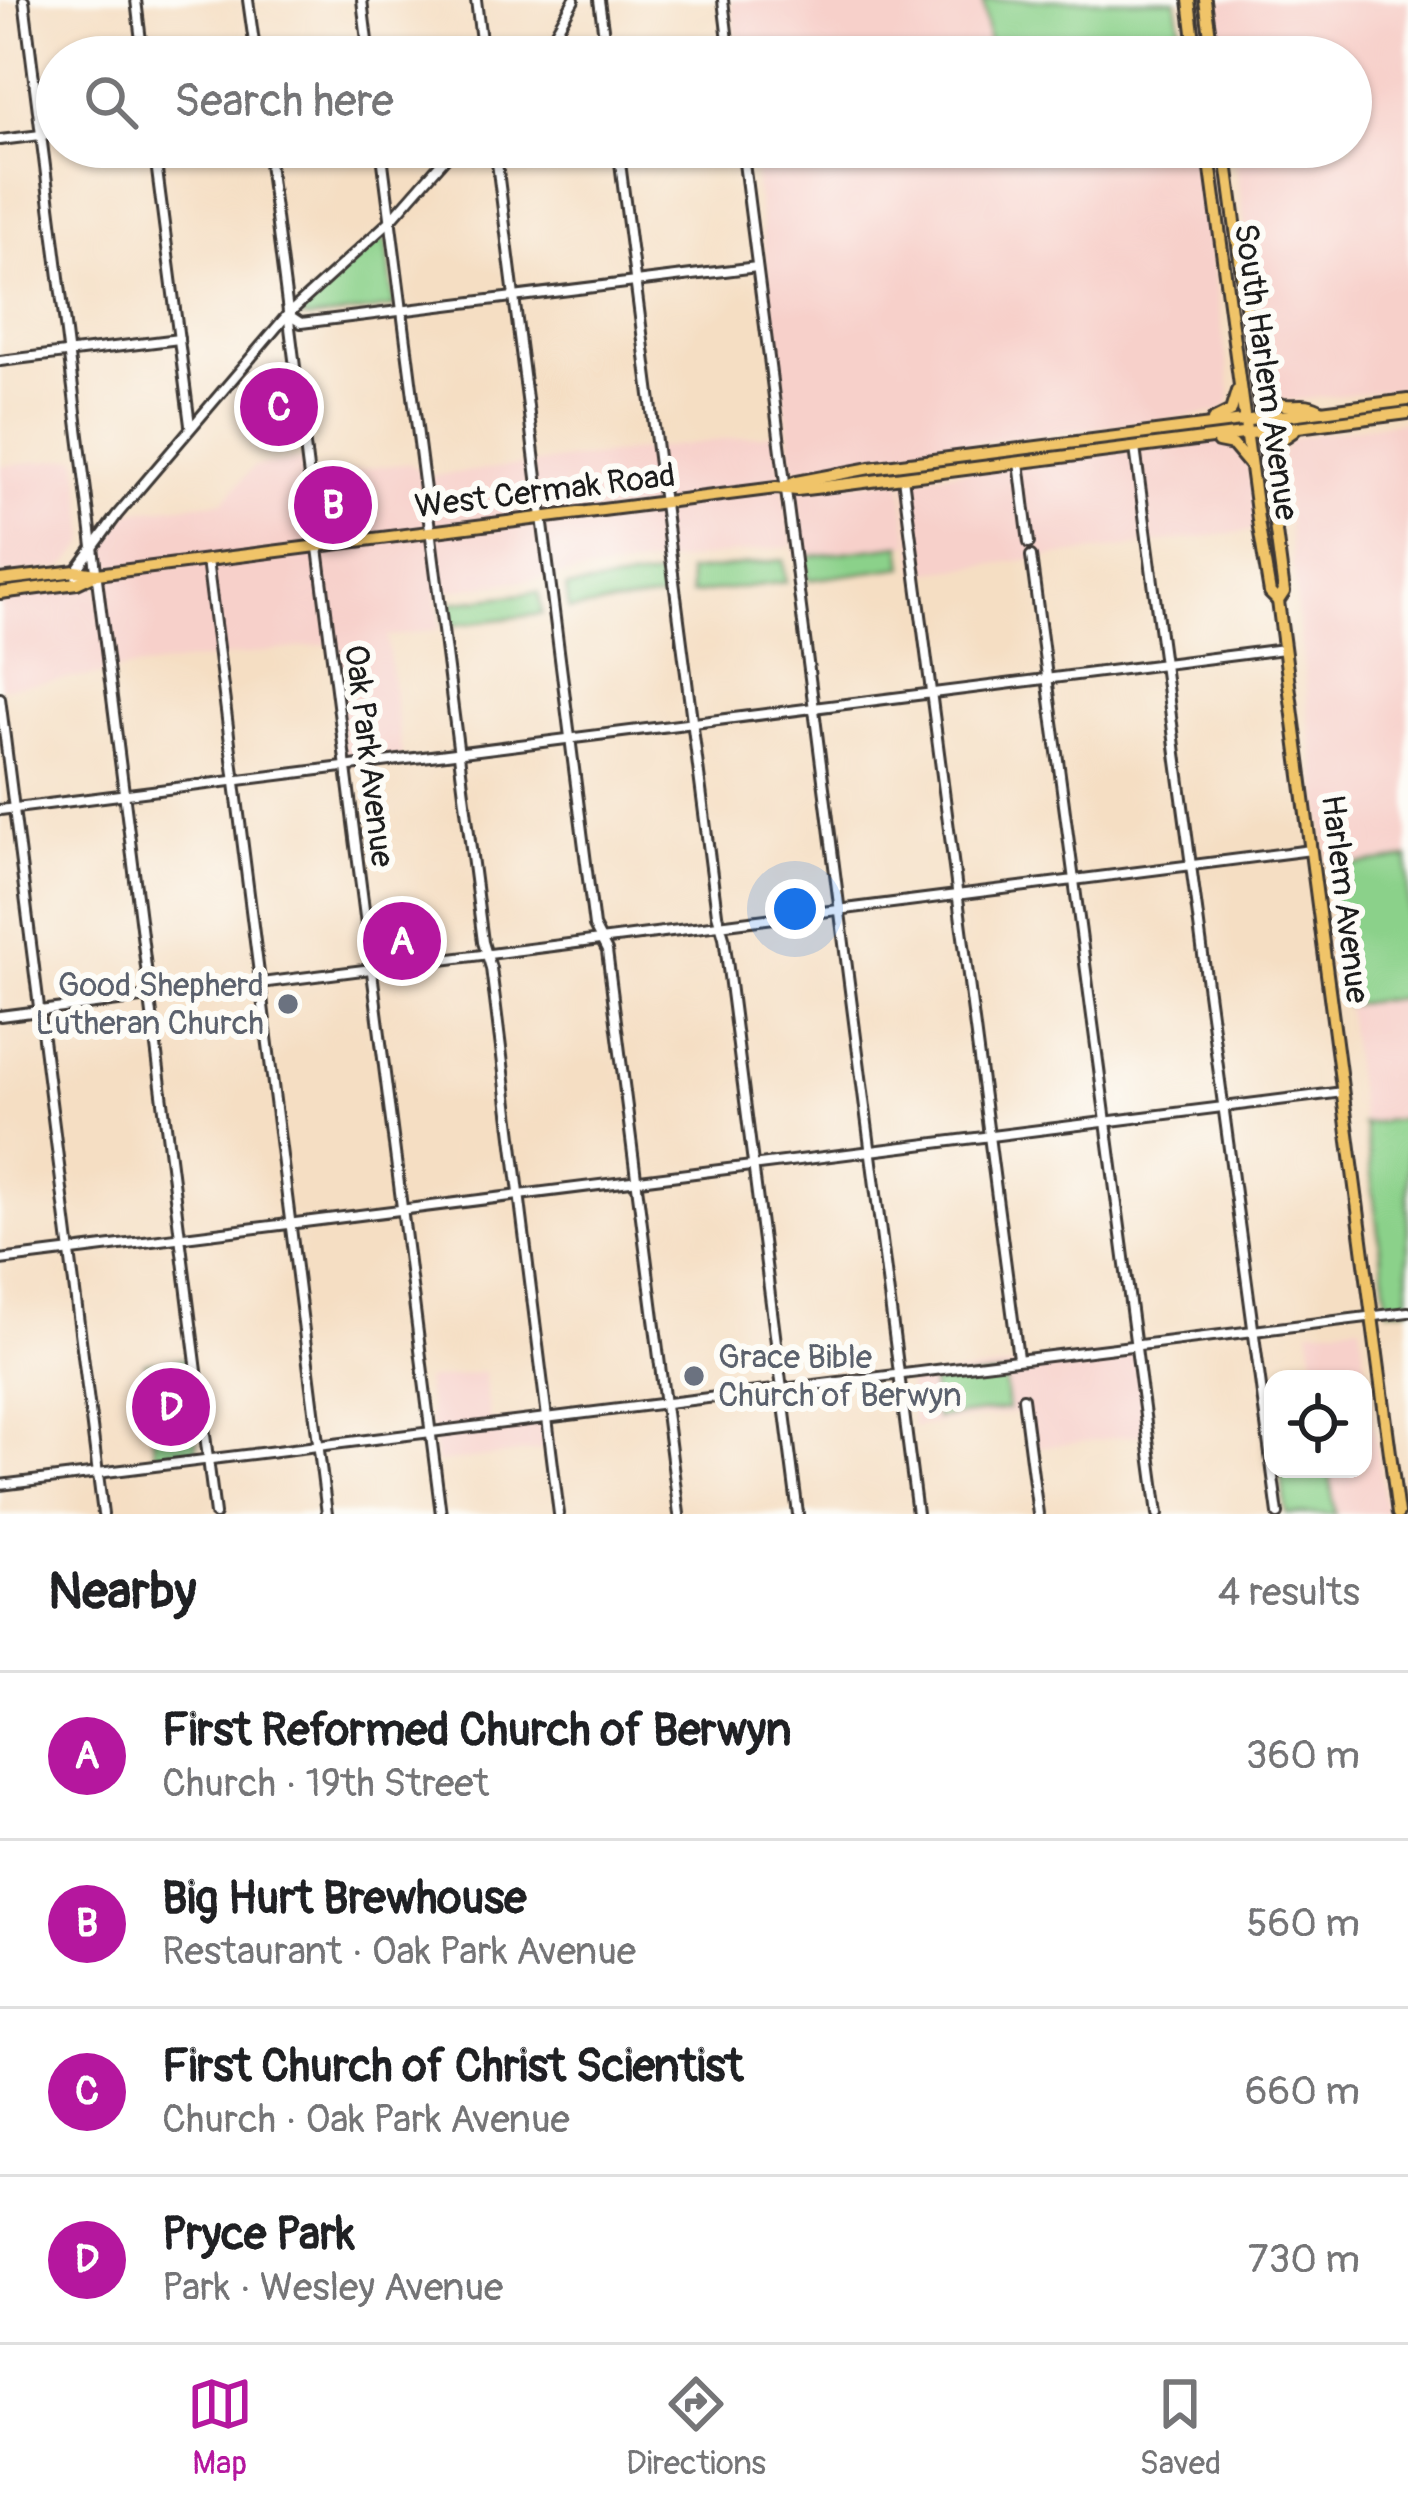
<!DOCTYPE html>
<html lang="en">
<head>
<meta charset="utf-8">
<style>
	:root { --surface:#fff; --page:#f6f6f6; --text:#202124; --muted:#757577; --line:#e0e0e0; --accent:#b5179e }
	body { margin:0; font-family:Pangolin,sans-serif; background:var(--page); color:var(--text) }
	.controls { position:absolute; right:36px; bottom:36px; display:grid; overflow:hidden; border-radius:24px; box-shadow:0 3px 9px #0004 }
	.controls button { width:108px; height:108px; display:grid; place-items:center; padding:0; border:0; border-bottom:3px solid var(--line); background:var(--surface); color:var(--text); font:60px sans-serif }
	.you { position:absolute; left:795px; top:909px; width:42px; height:42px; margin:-30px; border:9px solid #fff; border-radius:50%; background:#1a73e8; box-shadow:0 0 0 18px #1a73e833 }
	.badge { display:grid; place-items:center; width:78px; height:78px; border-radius:50%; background:var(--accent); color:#fff; font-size:39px; font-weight:700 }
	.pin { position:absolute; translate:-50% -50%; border:6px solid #fff; box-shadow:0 3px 12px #0006 }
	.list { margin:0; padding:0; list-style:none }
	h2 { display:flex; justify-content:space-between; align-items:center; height:156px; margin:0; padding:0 48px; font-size:51px }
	h2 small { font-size:39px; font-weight:400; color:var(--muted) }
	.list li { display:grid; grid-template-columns:78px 1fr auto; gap:36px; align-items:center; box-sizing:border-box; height:168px; padding:0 48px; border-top:3px solid var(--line) }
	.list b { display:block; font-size:45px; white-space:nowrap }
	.list p { margin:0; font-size:39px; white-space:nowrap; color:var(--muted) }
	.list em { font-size:39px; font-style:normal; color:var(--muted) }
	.icon { flex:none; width:66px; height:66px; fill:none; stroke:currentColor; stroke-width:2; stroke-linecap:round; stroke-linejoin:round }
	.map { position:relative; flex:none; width:1408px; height:1514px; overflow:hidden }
	.search { position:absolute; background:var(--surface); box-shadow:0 3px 9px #0004; left:36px; right:36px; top:36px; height:132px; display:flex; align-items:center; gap:30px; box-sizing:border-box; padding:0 42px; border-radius:66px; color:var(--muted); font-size:45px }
	.sheet { height:828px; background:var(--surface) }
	nav { display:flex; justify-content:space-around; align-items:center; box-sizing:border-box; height:168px; border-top:3px solid var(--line); background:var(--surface); font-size:33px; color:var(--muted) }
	nav a { display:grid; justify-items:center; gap:6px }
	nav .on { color:var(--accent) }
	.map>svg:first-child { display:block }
</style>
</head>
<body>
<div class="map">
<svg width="1408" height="1514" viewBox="0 0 1408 1514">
	<rect width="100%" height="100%" fill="#fdfcf7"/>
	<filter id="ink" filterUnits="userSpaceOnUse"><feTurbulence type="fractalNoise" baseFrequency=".00833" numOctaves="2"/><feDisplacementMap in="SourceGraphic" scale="24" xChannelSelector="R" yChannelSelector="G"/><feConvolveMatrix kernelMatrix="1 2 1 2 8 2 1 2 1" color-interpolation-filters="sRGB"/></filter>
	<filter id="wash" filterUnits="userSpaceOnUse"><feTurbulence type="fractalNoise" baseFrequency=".004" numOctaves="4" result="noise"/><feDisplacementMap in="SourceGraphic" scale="48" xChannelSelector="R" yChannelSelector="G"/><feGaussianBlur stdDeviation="2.7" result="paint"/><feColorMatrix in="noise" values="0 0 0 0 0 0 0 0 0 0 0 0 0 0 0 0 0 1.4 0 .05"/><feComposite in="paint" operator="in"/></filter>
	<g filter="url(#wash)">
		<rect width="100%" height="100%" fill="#f5dec3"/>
		<!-- built -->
		<g fill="#f7d0ca">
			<polygon points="731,0 1176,0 1184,57 739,57"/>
			<polygon points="1213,0 1408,0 1408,388 1288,401 1279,400 1271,393 1233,147 1351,147 1351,57 1221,57"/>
			<polygon points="751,147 1196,147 1231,393 1228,404 1221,412 878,456 793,470"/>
			<polygon points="1408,421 1408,858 1329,868 1309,720 1281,455 1290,440 1301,436"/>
			<polygon points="777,433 792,546 436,592 440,629 387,637 402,758 346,765 310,476 408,463 422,472 424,477"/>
			<polygon points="1244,435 1258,530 916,574 905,478"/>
			<polygon points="78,457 87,537 84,545 63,568 0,575 0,466"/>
			<polygon points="305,459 316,546 98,572 94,546 120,513 224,501 254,466"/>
			<polygon points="901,478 910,544 796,559 787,489"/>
			<polygon points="317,548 329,644 110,671 99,575"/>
			<polygon points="96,576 108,674 0,688 0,595"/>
			<polygon points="1408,997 1408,1118 1362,1124 1346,1005"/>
			<polygon points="1360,1324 1386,1514 1335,1514 1329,1469 1363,1469 1363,1379 1317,1379 1309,1329"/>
			<polygon points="1136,1351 1146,1434 1031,1448 1025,1412 913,1427 907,1380"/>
			<polygon points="484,1372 490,1422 548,1415 553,1449 436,1463 425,1380"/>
		</g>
		<!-- green -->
		<g fill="#8bd18a" stroke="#547653" stroke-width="3">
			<polygon points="983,0 1176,0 1184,57 991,57"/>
			<polygon points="384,239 387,242 394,307 311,319 298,317 313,297 378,240"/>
			<polygon points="901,545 904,567 808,580 805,557"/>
			<polygon points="783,560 786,582 691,594 688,572"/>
			<polygon points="661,576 664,598 569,610 566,588"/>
			<polygon points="539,592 542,614 446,626 443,604"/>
			<polygon points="1408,858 1408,997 1346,1005 1329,868"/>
			<polygon points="1408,1118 1408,1308 1388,1310 1365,1128 1362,1124"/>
			<polygon points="187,1358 197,1451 155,1456 145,1363"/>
			<polygon points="1004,1374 1008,1409 936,1418 932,1383"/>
			<polygon points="1281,1469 1329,1469 1335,1514 1286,1514"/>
		</g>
	</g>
	<g filter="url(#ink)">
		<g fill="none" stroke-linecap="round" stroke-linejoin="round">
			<!-- minor casing -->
			<g stroke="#3d3935" stroke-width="14">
				<g id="minor">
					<polyline points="24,0 215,1514"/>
					<polyline points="136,0 143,57"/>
					<polyline points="248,0 256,57"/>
					<polyline points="362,0 369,57"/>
					<polyline points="476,0 483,57"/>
					<polyline points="599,0 607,57"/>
					<polyline points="723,0 730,57"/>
					<polyline points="534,57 555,33 574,0"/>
					<polyline points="647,57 728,47"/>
					<polyline points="0,140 57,133"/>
					<polyline points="154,147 190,425"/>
					<polyline points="267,147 441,1514"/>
					<polyline points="381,147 483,942 491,968 559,1514"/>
					<polyline points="495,147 594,926 607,951 679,1514"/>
					<polyline points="618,147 717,914 724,937 798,1514"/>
					<polyline points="742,147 917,1514"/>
					<polyline points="289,315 301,323 757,267"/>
					<polyline points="0,361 179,339"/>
					<polyline points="1135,448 1278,1514"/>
					<polyline points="1019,462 1029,543"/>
					<polyline points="903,477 1018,1358"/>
					<polyline points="1031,556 1158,1514"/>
					<polyline points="207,560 327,1514"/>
					<polyline points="77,583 76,571 117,515 288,314 390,221 455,147"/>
					<polyline points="0,698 103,1514"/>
					<polyline points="0,810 1284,649"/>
					<polyline points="0,1016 1311,850"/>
					<polyline points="0,1260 1343,1092"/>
					<polyline points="1023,1398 1038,1514"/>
					<polyline points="0,1485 1408,1312"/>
				</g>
			</g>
			<!-- major casing -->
			<g stroke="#3d3935" stroke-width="16">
				<g id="major">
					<polyline points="1189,0 1196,57"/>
					<polyline points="1205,0 1213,57"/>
					<polyline points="1208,147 1259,527 1270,593 1278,601"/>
					<polyline points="1225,147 1284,592 1278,601 1398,1514"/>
					<path d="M1262,390C1285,419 1297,395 1322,411"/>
					<polyline points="1213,420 1231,411 1237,391"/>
					<polyline points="1218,442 1233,445 1249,464"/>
					<polyline points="1273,470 1281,440 1294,431"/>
					<polyline points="785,487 796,482 870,468 1408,400"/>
					<polyline points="0,580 76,571 97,574 776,488 797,490 840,485 1408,413"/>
					<polyline points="0,593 77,583 94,575"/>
				</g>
			</g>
			<!-- minor -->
			<use href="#minor" stroke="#fff" stroke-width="8"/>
			<!-- major -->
			<use href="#major" stroke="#f0c469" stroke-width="10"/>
		</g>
	</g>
	<!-- markers -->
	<g fill="#6b7280" stroke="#fdfcf7" stroke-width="4.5">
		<circle cx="288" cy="1004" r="12"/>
		<circle cx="694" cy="1376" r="12"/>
	</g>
	<g text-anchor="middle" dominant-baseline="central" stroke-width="12" stroke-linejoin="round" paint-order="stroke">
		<!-- street labels -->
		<g font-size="33" fill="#1c1c1c" stroke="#fdfcf7">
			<text transform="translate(1266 372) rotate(82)">South Harlem Avenue</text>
			<text transform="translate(545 491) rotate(-7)">West Cermak Road</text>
			<text transform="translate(369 756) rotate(83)">Oak Park Avenue</text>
			<text transform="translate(1345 899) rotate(83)">Harlem Avenue</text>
		</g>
		<!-- worship labels -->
		<g font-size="33" fill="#5b616d" stroke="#fdfcf7" text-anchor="end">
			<text x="264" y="985">Good Shepherd<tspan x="264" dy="38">Lutheran Church</tspan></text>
			<text x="718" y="1357" text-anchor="start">Grace Bible<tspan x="718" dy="38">Church of Berwyn</tspan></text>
		</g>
	</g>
</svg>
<div class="controls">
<button><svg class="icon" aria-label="locate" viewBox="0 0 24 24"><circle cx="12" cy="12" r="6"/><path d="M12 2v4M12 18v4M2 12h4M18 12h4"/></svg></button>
</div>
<div class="you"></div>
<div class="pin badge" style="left:402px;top:941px">A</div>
<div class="pin badge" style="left:333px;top:505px">B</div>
<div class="pin badge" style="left:279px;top:407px">C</div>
<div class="pin badge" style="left:171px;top:1407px">D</div>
<div class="search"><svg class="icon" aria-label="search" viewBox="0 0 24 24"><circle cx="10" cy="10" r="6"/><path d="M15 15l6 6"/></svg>Search here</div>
</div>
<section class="sheet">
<h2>Nearby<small>4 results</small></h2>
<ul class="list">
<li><span class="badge">A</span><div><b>First Reformed Church of Berwyn</b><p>Church · 19th Street</p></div><em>360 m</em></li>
<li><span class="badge">B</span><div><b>Big Hurt Brewhouse</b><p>Restaurant · Oak Park Avenue</p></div><em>560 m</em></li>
<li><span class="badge">C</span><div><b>First Church of Christ Scientist</b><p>Church · Oak Park Avenue</p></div><em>660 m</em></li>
<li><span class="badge">D</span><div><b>Pryce Park</b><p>Park · Wesley Avenue</p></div><em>730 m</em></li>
</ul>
</section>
<nav>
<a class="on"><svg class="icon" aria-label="map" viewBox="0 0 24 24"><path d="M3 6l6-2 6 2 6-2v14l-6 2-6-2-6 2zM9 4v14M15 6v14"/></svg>Map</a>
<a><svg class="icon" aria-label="directions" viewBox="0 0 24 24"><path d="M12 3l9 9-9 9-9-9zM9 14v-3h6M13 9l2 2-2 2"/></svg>Directions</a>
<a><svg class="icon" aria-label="saved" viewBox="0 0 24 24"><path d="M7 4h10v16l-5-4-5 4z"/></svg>Saved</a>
</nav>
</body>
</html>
